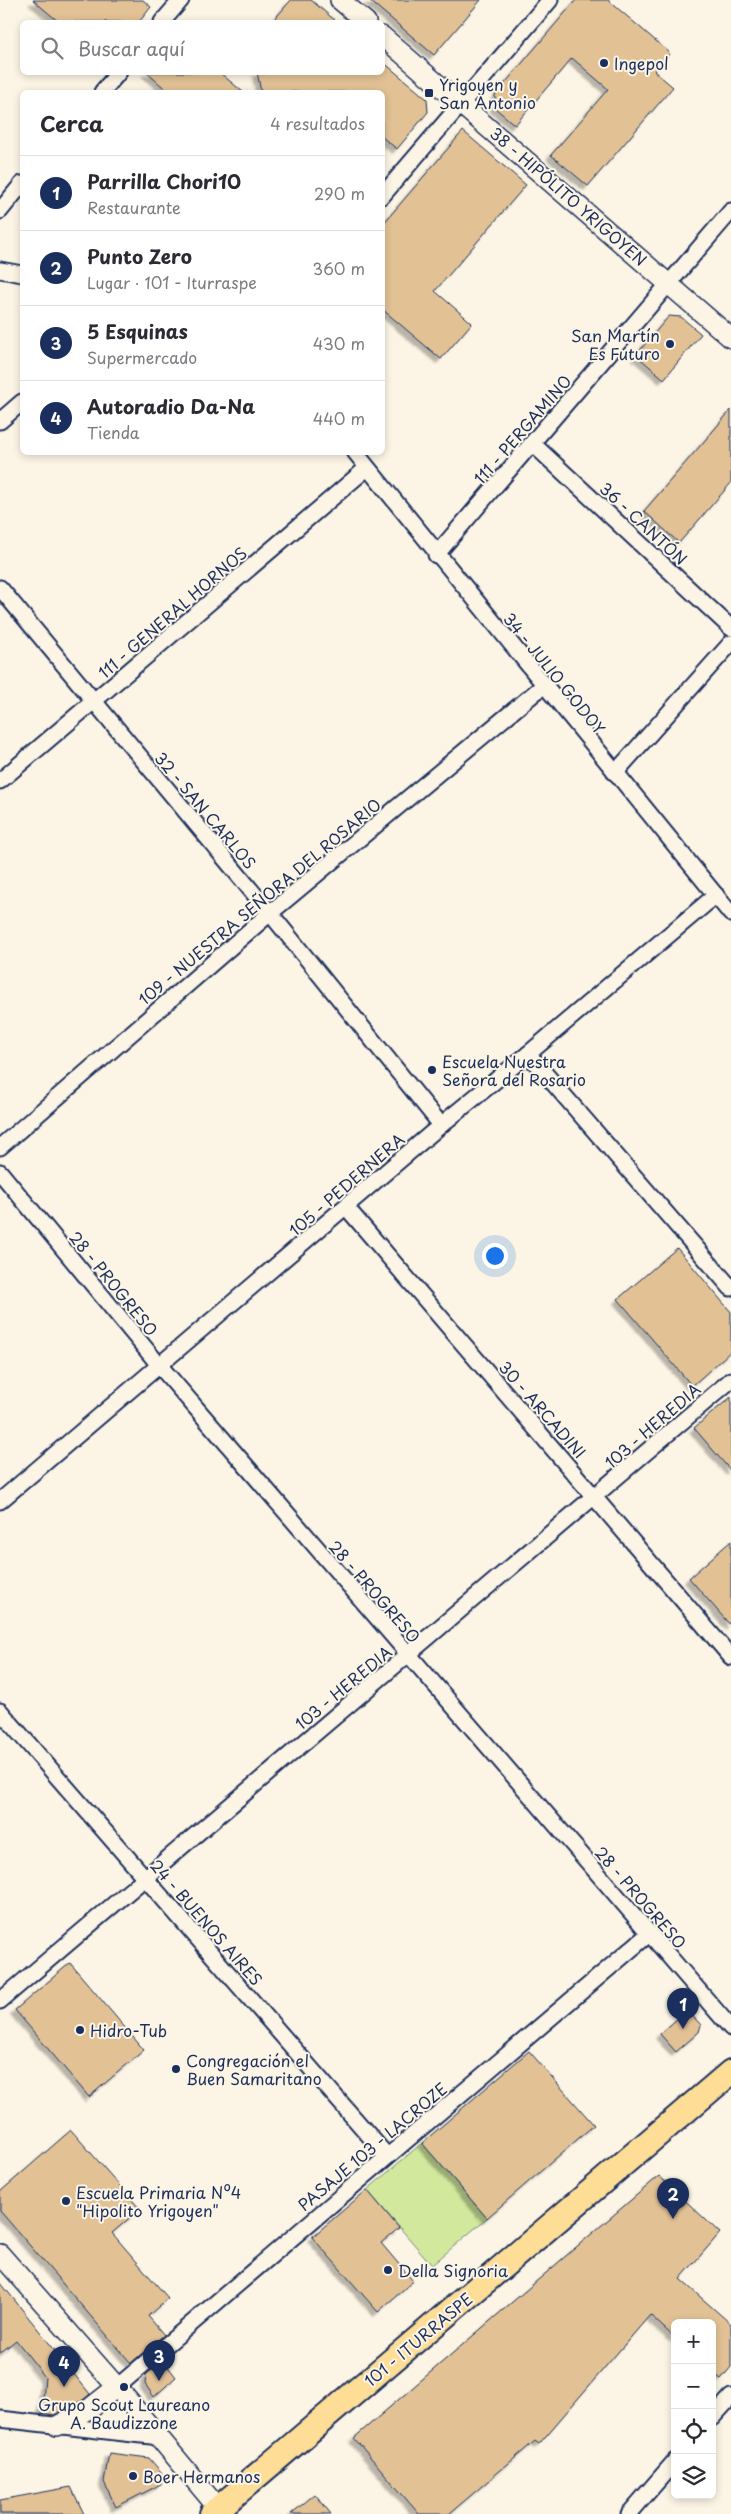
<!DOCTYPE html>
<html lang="es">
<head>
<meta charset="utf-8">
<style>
	:root { --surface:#fff; --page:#f2f2f3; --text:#2b2b33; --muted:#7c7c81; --line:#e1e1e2; --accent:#1b2f5e }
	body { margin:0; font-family:"Playpen Sans",sans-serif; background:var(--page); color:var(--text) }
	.controls { position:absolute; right:15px; bottom:15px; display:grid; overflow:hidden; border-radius:8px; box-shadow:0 2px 8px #0003 }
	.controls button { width:45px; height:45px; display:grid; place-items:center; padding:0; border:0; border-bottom:1px solid var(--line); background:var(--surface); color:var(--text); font:25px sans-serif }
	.you { position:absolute; left:494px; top:1255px; width:18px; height:18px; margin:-12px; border:4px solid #fff; border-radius:50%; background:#1a73e8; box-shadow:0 0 0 8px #1a73e833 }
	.badge { display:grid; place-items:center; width:32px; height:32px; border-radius:50%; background:var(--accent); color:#fff; font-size:16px; font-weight:700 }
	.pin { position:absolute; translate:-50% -41px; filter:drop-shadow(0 1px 2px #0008) }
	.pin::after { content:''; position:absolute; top:26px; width:18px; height:15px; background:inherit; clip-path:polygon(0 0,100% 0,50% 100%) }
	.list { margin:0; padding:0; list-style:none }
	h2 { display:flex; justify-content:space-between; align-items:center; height:65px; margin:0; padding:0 20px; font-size:21px }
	h2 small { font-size:16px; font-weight:400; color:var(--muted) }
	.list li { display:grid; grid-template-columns:32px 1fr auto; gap:15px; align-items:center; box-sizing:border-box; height:75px; padding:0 20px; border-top:1px solid var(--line) }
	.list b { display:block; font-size:19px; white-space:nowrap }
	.list p { margin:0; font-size:16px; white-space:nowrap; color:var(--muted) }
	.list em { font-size:16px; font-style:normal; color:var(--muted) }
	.icon { flex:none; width:28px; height:28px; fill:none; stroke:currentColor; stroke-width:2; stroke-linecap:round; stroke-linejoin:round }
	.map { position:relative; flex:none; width:731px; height:2514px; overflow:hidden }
	.search { position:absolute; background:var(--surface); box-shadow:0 2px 8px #0003; left:20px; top:20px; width:365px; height:55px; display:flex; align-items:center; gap:12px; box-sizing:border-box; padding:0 18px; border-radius:8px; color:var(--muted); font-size:19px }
	.panel { position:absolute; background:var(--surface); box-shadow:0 2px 8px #0003; left:20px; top:90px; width:365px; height:365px; border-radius:8px }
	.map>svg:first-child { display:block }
</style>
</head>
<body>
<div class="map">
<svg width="731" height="2514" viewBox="0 0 731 2514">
	<defs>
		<filter id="shadow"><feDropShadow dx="-4.5" dy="4.5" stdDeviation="1" flood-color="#0004"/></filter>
	</defs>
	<rect width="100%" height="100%" fill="#fcf5e5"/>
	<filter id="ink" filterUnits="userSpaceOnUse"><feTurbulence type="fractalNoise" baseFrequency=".02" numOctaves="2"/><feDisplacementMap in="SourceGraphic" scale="10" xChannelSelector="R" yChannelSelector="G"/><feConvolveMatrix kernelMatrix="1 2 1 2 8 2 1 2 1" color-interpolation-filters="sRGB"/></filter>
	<g filter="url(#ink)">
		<!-- green -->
		<polygon fill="#d1e89d" stroke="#768c7e" points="422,2143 487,2218 432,2265 367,2190"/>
		<!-- building -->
		<g fill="#e2c295" stroke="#1b2f5e" filter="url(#shadow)">
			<polygon points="33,0 143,0 151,7 139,22 59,22"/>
			<polygon points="291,0 311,0 337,22 272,22"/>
			<polygon points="369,0 481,0 434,55"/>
			<polygon points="576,0 608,0 670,53 654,71 673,87 588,186 551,155 608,89 572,58 515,125 495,108 495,95"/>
			<polygon points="382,61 427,99 428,112 397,149 382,137 382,92 261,92 257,72 382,72"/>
			<polygon points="146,72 219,72 243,92 169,92"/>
			<polygon points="463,131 526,185 435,291 472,323 441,359 382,309 382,225"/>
			<polygon points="669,316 681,317 701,334 664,379 636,355"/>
			<polygon points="731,410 731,483 679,543 644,511"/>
			<polygon points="677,1248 731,1312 731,1351 692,1386 618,1299"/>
			<polygon points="731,1397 731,1471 694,1428"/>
			<polygon points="731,1541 731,1626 689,1578"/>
			<polygon points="70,1963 144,2050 89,2097 15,2010"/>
			<polygon points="687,2010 701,2025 699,2032 676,2052 660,2034"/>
			<polygon points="529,2051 594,2125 487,2218 422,2143"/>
			<polygon points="71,2130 140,2209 112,2233 168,2298 148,2316 164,2335 131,2363 0,2211 0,2192"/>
			<polygon points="659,2176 720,2233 680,2279 731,2324 731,2367 721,2379 712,2372 712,2323 675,2323 675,2338 650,2315 539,2444 535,2441 449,2514 419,2514 354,2438"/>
			<polygon points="367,2190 399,2228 381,2243 413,2281 378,2312 312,2237"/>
			<polygon points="0,2282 90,2394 83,2400 54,2415 42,2413 45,2377 16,2340 0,2353"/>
			<polygon points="163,2360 176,2377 154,2397 145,2384 146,2375"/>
			<polygon points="109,2453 149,2458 162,2473 161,2484 116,2507 104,2482"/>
			<polygon points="71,2487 84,2514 0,2514 0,2500"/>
			<polygon points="315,2494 331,2514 291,2514"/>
		</g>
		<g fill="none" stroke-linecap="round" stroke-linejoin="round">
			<!-- minor casing -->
			<g stroke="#1b2f5e" stroke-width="19">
				<g id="minor">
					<polyline points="162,22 181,0"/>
					<polyline points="102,92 119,72"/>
					<polyline points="382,196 550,0"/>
					<polyline points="0,211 22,184"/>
					<polyline points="0,270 22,274"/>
					<polyline points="0,421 22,402"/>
					<polyline points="533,444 731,628"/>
					<polyline points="355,452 731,914"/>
					<polyline points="436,555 731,211"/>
					<polyline points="0,588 270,913 441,1125"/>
					<polyline points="615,773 731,643"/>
					<polyline points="0,781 367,468"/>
					<polyline points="528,1054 731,1288"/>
					<polyline points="0,1147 270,913 543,686"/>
					<polyline points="0,1172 159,1365 731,2028"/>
					<polyline points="347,1208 731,1657"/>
					<polyline points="0,1501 441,1125 528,1054 716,895"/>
					<polyline points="0,1711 387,2156"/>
					<polyline points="0,2001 731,1380"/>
					<polyline points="117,2387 650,1933"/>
					<polyline points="712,2418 731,2397"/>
					<polyline points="0,2419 160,2437"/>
					<polyline points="629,2514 675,2461"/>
				</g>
			</g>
			<!-- tertiary casing -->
			<g stroke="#1b2f5e" stroke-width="22">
				<g id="tertiary">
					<polyline points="340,0 366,22"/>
					<polyline points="382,36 731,338"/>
					<polyline points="0,2254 117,2387 223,2514"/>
					<polyline points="57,2426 89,2409 117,2387"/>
				</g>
			</g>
			<!-- primary casing -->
			<g stroke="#1b2f5e" stroke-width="28">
				<polyline id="primary" points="212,2514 731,2072"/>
			</g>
			<!-- minor -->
			<use href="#minor" stroke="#fcf5e5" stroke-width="15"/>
			<!-- tertiary -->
			<use href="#tertiary" stroke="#fcf5e5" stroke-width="19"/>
			<!-- primary -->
			<use href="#primary" stroke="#fedd96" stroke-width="24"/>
		</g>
	</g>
	<!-- markers -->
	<g fill="#1b2f5e" stroke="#fcf5e5" stroke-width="2">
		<circle cx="604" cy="63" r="5"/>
		<rect x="424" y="88" width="10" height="10" rx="2.5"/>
		<circle cx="670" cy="344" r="5"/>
		<circle cx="432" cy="1070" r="5"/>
		<circle cx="80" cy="2030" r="5"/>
		<circle cx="176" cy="2069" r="5"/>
		<circle cx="66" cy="2201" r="5"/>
		<circle cx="388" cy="2270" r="5"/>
		<circle cx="124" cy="2387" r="5"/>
		<circle cx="133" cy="2476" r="5"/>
	</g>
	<g text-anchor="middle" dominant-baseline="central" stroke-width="4" stroke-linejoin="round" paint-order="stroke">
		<!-- poi labels -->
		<g font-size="16" fill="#1b2f5e" stroke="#fcf5e5" text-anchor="start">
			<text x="614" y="63">Ingepol</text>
			<text x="439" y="84">Yrigoyen y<tspan x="439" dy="18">San Antonio</tspan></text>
			<text x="660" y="335" text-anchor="end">San Martín<tspan x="660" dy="18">Es Futuro</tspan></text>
			<text x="442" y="1061">Escuela Nuestra<tspan x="442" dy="18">Señora del Rosario</tspan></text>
			<text x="90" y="2030">Hidro-Tub</text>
			<text x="186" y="2060">Congregación el<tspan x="186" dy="18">Buen Samaritano</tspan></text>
			<text x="76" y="2192">Escuela Primaria Nº4<tspan x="76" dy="18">"Hipolito Yrigoyen"</tspan></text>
			<text x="398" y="2270">Della Signoria</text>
			<text x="124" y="2404" text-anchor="middle">Grupo Scout Laureano<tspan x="124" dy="18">A. Baudizzone</tspan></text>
			<text x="143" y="2476">Boer Hermanos</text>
		</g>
		<!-- street labels -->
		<g font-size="16" fill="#1b2f5e" stroke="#fcf5e5">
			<text transform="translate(569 196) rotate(41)">38 - HIPÓLITO YRIGOYEN</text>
			<text transform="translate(522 429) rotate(-49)">111 - PERGAMINO</text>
			<text transform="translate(644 523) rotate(43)">36 - CANTÓN</text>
			<text transform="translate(172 612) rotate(-41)">111 - GENERAL HORNOS</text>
			<text transform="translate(555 673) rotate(51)">34 - JULIO GODOY</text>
			<text transform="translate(206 810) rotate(50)">32 - SAN CARLOS</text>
			<text transform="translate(259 901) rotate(-40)">109 - NUESTRA SEÑORA DEL ROSARIO</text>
			<text transform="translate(346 1184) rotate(-41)">105 - PEDERNERA</text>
			<text transform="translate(114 1283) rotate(51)">28 - PROGRESO</text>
			<text transform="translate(543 1409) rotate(49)">30 - ARCADINI</text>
			<text transform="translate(652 1425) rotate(-41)">103 - HEREDIA</text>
			<text transform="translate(375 1591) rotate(49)">28 - PROGRESO</text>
			<text transform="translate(343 1687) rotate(-40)">103 - HEREDIA</text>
			<text transform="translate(641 1897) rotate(49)">28 - PROGRESO</text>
			<text transform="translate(207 1922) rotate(49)">24 - BUENOS AIRES</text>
			<text transform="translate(372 2146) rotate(-40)">PASAJE 103 - LACROZE</text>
			<text transform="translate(418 2339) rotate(-40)">101 - ITURRASPE</text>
		</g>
	</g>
</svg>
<div class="controls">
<button>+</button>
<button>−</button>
<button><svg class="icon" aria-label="locate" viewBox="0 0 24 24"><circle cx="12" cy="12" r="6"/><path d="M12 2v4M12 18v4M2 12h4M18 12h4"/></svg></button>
<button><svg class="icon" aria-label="layers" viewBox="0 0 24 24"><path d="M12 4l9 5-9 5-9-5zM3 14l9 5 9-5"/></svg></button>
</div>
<div class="you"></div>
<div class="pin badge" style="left:683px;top:2029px">1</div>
<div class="pin badge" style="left:673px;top:2219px">2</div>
<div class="pin badge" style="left:159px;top:2381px">3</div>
<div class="pin badge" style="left:64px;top:2387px">4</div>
<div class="search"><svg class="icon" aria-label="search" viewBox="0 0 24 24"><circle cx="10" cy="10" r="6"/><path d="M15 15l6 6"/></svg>Buscar aquí</div>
<section class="panel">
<h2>Cerca<small>4 resultados</small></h2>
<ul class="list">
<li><span class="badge">1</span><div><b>Parrilla Chori10</b><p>Restaurante</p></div><em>290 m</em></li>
<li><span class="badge">2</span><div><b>Punto Zero</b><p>Lugar · 101 - Iturraspe</p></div><em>360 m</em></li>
<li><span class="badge">3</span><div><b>5 Esquinas</b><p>Supermercado</p></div><em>430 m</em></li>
<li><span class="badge">4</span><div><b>Autoradio Da-Na</b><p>Tienda</p></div><em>440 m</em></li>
</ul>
</section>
</div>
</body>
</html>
